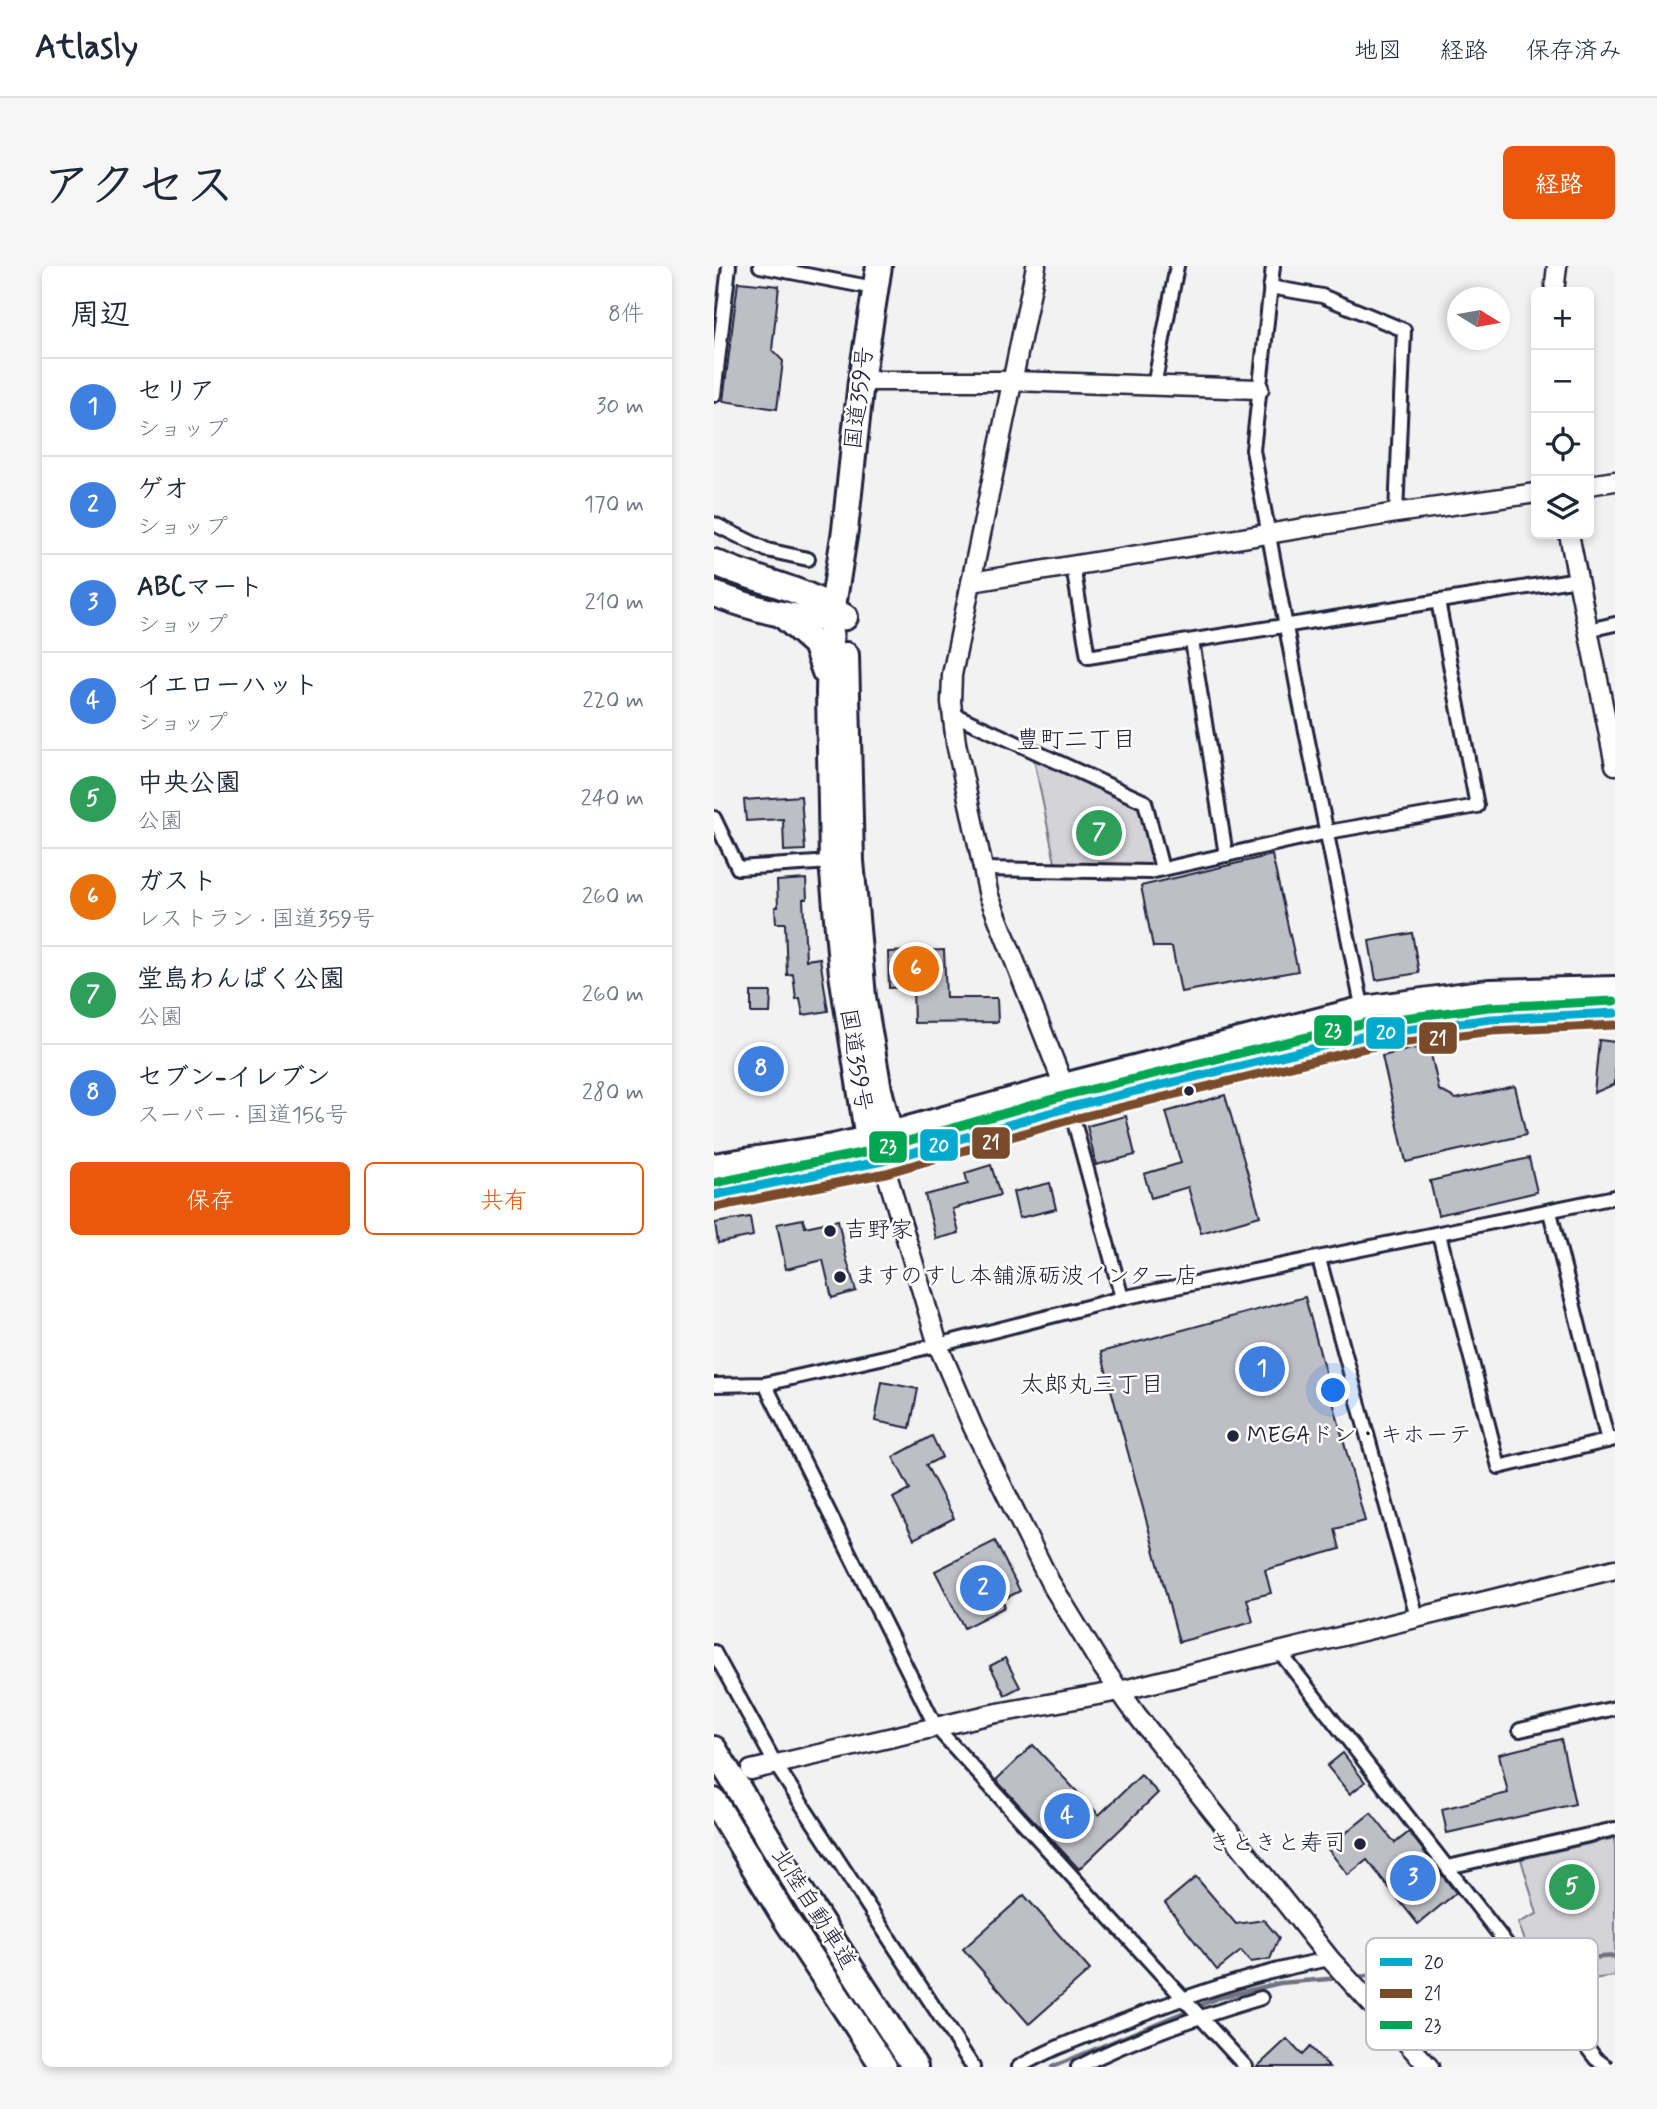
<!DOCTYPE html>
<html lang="ja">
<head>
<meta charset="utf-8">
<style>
	:root { --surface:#fff; --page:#f6f6f7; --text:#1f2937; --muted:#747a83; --line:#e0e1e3; --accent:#ea580c }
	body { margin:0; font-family:Mynerve,"Klee One",sans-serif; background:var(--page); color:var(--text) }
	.controls { position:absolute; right:21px; top:21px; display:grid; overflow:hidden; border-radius:10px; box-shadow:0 4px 10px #0003 }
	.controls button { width:63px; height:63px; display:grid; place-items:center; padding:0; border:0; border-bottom:2px solid var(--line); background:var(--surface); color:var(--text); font:35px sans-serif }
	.compass { position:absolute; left:733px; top:21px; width:63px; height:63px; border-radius:50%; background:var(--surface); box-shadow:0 4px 10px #0003; rotate:101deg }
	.you { position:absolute; left:620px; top:1125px; width:24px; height:24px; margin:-18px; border:5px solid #fff; border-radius:50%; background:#1a73e8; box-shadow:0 0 0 10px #1a73e833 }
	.badge { display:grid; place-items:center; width:46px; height:46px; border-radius:50%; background:var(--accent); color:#fff; font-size:23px; font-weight:700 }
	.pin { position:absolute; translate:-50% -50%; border:4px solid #fff; box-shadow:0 2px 7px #0006 }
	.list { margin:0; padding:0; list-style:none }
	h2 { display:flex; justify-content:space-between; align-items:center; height:91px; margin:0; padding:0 28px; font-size:30px }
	h2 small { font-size:23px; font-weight:400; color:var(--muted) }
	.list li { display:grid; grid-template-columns:46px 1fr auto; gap:21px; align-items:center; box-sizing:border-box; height:98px; padding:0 28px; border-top:2px solid var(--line) }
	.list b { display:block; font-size:26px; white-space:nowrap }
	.list p { margin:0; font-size:23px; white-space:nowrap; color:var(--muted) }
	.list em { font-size:23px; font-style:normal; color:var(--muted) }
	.actions { display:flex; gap:14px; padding:21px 28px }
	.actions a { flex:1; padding:16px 0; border:2px solid var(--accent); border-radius:10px; text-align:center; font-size:24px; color:var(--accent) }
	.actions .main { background:var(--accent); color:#fff }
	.icon { flex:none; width:38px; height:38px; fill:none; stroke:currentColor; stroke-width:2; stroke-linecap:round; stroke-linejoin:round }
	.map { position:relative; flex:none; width:901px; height:1801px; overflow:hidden; border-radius:10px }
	header { display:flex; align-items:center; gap:42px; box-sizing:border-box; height:98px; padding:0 35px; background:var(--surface); border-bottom:2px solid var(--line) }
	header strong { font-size:33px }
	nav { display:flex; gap:38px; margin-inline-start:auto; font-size:24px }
	.intro { display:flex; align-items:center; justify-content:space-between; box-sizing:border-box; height:168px; padding:0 42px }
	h1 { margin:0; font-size:49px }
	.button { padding:18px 32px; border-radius:10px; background:var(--accent); color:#fff; font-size:24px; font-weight:700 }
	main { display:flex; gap:42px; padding:0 42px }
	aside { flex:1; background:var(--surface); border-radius:10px; box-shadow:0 4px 10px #0003 }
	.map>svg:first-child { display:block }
</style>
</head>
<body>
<header>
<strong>Atlasly</strong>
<nav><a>地図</a><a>経路</a><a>保存済み</a></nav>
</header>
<div class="intro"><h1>アクセス</h1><a class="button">経路</a></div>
<main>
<aside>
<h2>周辺<small>8件</small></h2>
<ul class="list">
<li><span class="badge" style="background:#3f7fe0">1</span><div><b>セリア</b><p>ショップ</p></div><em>30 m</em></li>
<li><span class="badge" style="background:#3f7fe0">2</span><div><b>ゲオ</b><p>ショップ</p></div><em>170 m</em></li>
<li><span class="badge" style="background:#3f7fe0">3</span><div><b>ABCマート</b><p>ショップ</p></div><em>210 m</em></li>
<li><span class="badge" style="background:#3f7fe0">4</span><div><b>イエローハット</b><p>ショップ</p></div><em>220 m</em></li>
<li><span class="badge" style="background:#2e9e5b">5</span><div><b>中央公園</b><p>公園</p></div><em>240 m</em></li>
<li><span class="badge" style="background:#e8710a">6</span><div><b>ガスト</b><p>レストラン · 国道359号</p></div><em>260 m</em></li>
<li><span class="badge" style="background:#2e9e5b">7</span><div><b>堂島わんぱく公園</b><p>公園</p></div><em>260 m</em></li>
<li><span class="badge" style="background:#3f7fe0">8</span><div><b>セブン-イレブン</b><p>スーパー · 国道156号</p></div><em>280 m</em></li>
</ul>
<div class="actions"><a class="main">保存</a><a>共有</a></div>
</aside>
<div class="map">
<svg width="901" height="1801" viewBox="0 0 901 1801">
	<rect width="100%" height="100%" fill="#f2f2f3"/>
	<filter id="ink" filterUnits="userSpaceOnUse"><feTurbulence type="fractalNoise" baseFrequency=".0143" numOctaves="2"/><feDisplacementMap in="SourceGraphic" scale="14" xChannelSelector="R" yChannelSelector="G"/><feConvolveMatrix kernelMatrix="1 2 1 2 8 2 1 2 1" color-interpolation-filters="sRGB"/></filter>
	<g filter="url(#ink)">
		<!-- green -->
		<g fill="#d3d3d8" stroke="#7a7a8a" stroke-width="2">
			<polygon points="320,493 428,538 442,600 341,597"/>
			<polygon points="901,1572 901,1710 829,1719 804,1657 823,1648 807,1593"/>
		</g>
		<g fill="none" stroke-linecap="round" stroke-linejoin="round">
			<!-- stream -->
			<g stroke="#727282" stroke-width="4.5">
				<polyline points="812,1697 901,1690"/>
				<polyline points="641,1711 804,1698"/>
				<polyline points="338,1801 504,1732 566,1717 626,1712"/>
			</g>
		</g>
		<!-- building -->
		<g fill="#bebec6" stroke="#22223b" stroke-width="2">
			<polygon points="24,16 65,20 58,84 69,95 63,143 9,135"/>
			<polygon points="87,530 91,584 70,585 69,553 32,555 30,534"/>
			<polygon points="558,589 584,705 467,726 458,681 439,681 427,620"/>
			<polygon points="92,613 93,633 89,633 92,694 106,692 114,745 89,749 86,732 82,733 79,708 73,709 71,657 62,657 61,641 64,641 63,615"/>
			<polygon points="698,667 705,707 662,714 655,675"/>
			<polygon points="230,684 232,732 283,732 284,756 200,757 199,721 175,722 174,686"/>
			<polygon points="37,726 57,726 56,747 37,747"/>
			<polygon points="885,774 901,776 901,818 880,827"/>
			<polygon points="715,779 725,824 742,833 801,820 812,869 692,896 668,790"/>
			<polygon points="66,786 69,809 26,816 22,793"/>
			<polygon points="511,829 546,950 487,967 474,921 437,932 430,908 467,897 452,846"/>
			<polygon points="412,850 421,889 382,899 373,860"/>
			<polygon points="815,892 823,926 724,949 716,915"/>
			<polygon points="277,899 286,929 239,943 245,967 222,973 211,929 254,918 251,907"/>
			<polygon points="336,917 342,943 305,952 299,926"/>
			<polygon points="36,951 39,970 4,977 1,957"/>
			<polygon points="89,953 91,961 124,954 132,991 142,1025 118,1032 109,994 72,1003 63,958"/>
			<polygon points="591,1031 651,1255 621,1263 626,1283 551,1304 557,1327 533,1333 539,1356 465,1376 387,1086"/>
			<polygon points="168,1116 204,1123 196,1162 161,1155"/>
			<polygon points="218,1170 228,1191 212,1199 240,1252 200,1273 179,1232 196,1223 179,1191"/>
			<polygon points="281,1275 306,1325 288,1334 291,1341 250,1362 221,1305"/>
			<polygon points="291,1392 306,1421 291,1429 276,1400"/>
			<polygon points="847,1473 861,1538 733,1567 728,1543 794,1527 785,1488"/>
			<polygon points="319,1479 385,1549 427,1509 444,1527 365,1603 282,1514"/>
			<polygon points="629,1487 651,1516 636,1528 613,1500"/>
			<polygon points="657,1547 681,1577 695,1566 742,1627 704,1658 653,1594 634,1609 613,1582"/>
			<polygon points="482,1611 522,1658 550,1654 565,1672 556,1693 537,1696 527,1685 503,1704 451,1637"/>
			<polygon points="310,1629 376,1704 315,1758 249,1683"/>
			<polygon points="573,1773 588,1789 596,1781 615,1801 543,1801"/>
		</g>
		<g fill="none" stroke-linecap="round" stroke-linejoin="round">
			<!-- street casing -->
			<g stroke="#22223b" stroke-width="18">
				<g id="street">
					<polyline points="46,0 160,22"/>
					<polyline points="559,0 539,184 586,436 654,769"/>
					<polyline points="556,21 608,30 690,64 682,247"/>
					<polyline points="440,120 463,0"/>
					<polyline points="0,129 15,0"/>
					<polyline points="0,258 53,284 94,293"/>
					<polyline points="359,300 374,391 864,313"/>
					<polyline points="874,364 901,358"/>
					<polyline points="478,375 512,589"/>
					<polyline points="239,448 431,536 448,603"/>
					<polyline points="0,552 24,602 118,596"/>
					<polyline points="269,603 436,606 614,566 763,540 724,335"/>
					<polyline points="356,841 408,1032"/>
					<polyline points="836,946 894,1175"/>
					<polyline points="725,968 785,1201 901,1173"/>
					<polyline points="605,993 703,1351"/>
					<polyline points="51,1118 222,1461 532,1801"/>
					<polyline points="0,1119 51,1118 224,1079 408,1032 901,931"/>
					<polyline points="565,1385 882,1793 893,1801"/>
					<polyline points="0,1386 62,1499 259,1801"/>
					<polyline points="806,1464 901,1442"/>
					<polyline points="734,1601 901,1563"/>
					<path d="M305,1801C337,1782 370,1771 404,1757C473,1730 543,1706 616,1693"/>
					<path d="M364,1801C422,1771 485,1751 547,1732"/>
				</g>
			</g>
			<!-- secondary casing -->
			<g stroke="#22223b" stroke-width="23">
				<g id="secondary">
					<polyline points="322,0 238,409 237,436 242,477 275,630 350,820"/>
					<polyline points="840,26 843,0"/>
					<polyline points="147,115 299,115 545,123"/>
					<polyline points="875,219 901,215"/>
					<polyline points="855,268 901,499"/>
					<polyline points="258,316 682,247 822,227"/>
					<polyline points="169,895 224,1079 259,1161 336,1316 385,1396 422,1448 509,1558 616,1693 715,1801"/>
					<polyline points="37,1504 278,1448 406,1425 901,1303"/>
				</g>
			</g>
			<!-- highway casing -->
			<g stroke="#22223b" stroke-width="30">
				<g id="highway">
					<path d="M0,296C43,316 92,321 130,351"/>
					<path d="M0,328C41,343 87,357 131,351"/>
					<polyline points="67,348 101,378 111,406"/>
					<polyline points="132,389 137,595 149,731 165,824 176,868 172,884"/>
					<polyline points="163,886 154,873 128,708 118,596 115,426 117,353 131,264 147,115 165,0"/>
					<polyline points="0,900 119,881 176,868 350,820 650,743 775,726 901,723"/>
					<polyline points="0,929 169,895 356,841 654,769 777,753 901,747"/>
					<polyline points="0,1483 95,1638 201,1801"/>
					<polyline points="0,1535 71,1652 170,1801"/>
				</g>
			</g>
			<!-- street -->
			<use href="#street" stroke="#fff" stroke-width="12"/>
			<!-- secondary -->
			<use href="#secondary" stroke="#fff" stroke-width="18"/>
			<!-- highway -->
			<use href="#highway" stroke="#fff" stroke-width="24"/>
			<!-- bus-1 casing -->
			<g stroke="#fff" stroke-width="14">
				<polyline id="bus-1" points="0,929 169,895 356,841 654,769 777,753 901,747"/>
			</g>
			<!-- bus-2 casing -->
			<g stroke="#fff" stroke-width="14">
				<polyline id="bus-2" points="2,941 172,907 359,853 656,781 778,765 901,759"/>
			</g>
			<!-- bus-3 casing -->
			<g stroke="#fff" stroke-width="14">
				<polyline id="bus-3" points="0,917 166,883 353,829 651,757 775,741 900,735"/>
			</g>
			<!-- bus-1 -->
			<use href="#bus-1" stroke="#00a9ce" stroke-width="9"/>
			<!-- bus-2 -->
			<use href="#bus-2" stroke="#7a4b2a" stroke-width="9"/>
			<!-- bus-3 -->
			<use href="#bus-3" stroke="#00a651" stroke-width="9"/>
		</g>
	</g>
	<!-- markers -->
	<g fill="#22223b" stroke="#fff" stroke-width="2.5">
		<circle cx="475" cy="825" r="6"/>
		<circle cx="116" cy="965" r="7"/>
		<circle cx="126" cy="1011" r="7"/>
		<circle cx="519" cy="1170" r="7"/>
		<circle cx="646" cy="1578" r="7"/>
	</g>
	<g text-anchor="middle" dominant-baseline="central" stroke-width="5" stroke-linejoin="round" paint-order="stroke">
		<!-- street labels -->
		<g font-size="23" fill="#22223b" stroke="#fff">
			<text transform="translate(146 132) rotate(-83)">国道359号</text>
			<text transform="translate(141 794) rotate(81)">国道359号</text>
			<text transform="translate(99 1643) rotate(58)">北陸自動車道</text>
		</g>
		<!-- poi labels -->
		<g font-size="23" fill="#22223b" stroke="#fff" text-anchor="start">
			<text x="130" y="965">吉野家</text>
			<text x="140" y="1011">ますのすし本舗源砺波インター店</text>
			<text x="533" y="1170">MEGAドン・キホーテ</text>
			<text x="632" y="1578" text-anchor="end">きときと寿司</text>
		</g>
		<!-- neighbourhood labels -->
		<g font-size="24" fill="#22223b" stroke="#fff">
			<text x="362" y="474">豊町二丁目</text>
			<text x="378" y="1119">太郎丸三丁目</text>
		</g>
	</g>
	<!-- legend -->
	<rect x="652" y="1672" width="232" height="112" rx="10" fill="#fff" stroke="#bdbdc4" stroke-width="2"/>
	<rect x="666" y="1692" width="32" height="8" fill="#00a9ce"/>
	<rect x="666" y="1723" width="32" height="9" fill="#7a4b2a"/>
	<rect x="666" y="1755" width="32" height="8" fill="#00a651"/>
	<g font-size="19" fill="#22223b">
		<text x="710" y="1703">20</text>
		<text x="710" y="1734">21</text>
		<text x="710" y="1766">23</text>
	</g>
	<g stroke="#fff" stroke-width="2.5">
		<rect x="599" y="748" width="40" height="33" rx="7" fill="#00a651"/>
		<rect x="651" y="750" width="41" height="34" rx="7" fill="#00a9ce"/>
		<rect x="704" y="755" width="40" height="34" rx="7" fill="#7a4b2a"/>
		<rect x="257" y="860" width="40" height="34" rx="7" fill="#7a4b2a"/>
		<rect x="205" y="862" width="40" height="34" rx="7" fill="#00a9ce"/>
		<rect x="154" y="864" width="40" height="34" rx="7" fill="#00a651"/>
	</g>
	<g font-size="19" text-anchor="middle" font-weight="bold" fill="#fff">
		<text x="619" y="771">23</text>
		<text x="672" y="773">20</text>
		<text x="724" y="779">21</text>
		<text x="277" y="883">21</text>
		<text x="225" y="886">20</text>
		<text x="174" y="887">23</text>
	</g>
</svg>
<div class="controls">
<button>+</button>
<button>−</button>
<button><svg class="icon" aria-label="locate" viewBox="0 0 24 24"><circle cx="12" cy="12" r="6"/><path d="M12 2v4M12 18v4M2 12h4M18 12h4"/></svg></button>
<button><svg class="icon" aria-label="layers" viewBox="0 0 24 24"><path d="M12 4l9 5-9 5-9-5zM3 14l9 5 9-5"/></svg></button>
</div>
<svg class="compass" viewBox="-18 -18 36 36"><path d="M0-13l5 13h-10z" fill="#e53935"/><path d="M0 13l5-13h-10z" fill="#747a83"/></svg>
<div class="you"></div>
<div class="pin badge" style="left:548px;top:1103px;background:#3f7fe0">1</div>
<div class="pin badge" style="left:269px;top:1322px;background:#3f7fe0">2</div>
<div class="pin badge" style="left:699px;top:1612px;background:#3f7fe0">3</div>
<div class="pin badge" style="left:353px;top:1550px;background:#3f7fe0">4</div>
<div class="pin badge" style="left:858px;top:1621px;background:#2e9e5b">5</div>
<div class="pin badge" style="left:202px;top:703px;background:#e8710a">6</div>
<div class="pin badge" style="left:385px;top:567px;background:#2e9e5b">7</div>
<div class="pin badge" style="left:47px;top:803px;background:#3f7fe0">8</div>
</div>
</main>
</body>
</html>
